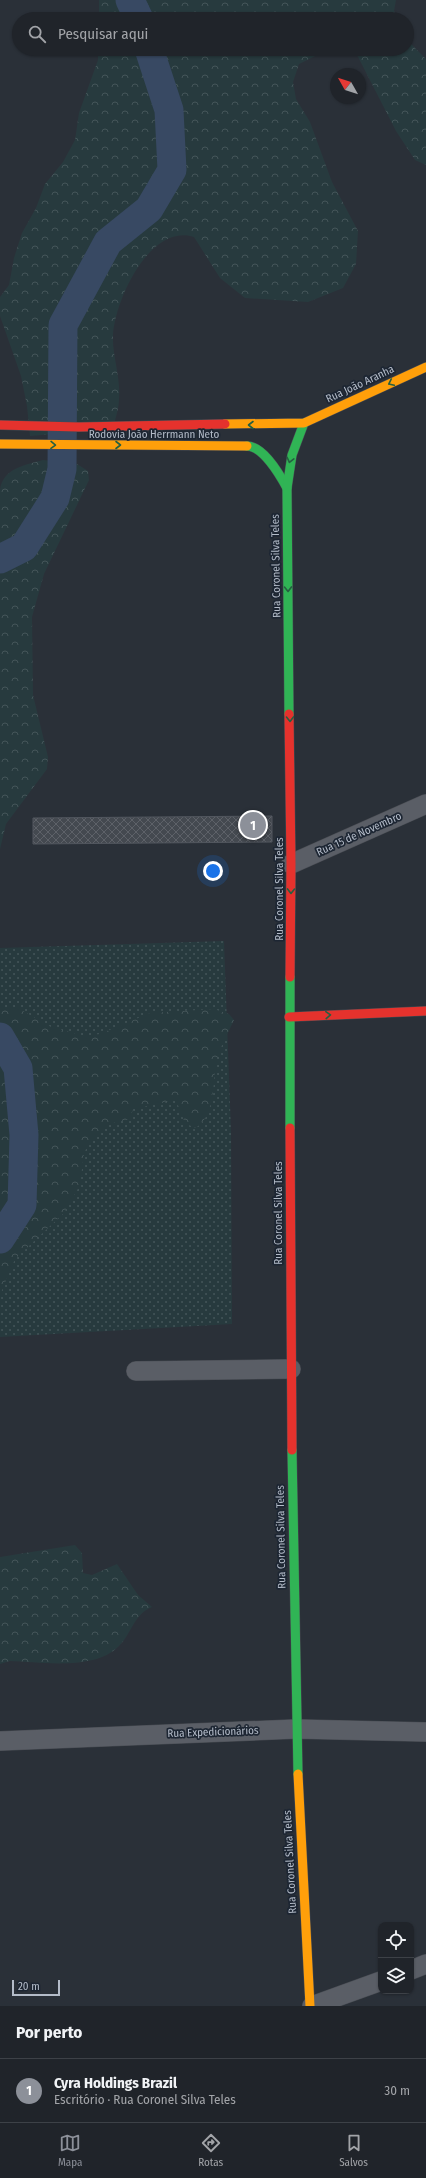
<!DOCTYPE html>
<html lang="pt">
<head>
<meta charset="utf-8">
<style>
	:root { --surface:#20242a; --page:#282c32; --text:#f1f3f6; --muted:#a2a4a8; --line:#3d4147; --accent:#8c9099 }
	body { margin:0; font-family:"Fira Sans Condensed",sans-serif; background:var(--page); color:var(--text) }
	.controls { position:absolute; right:12px; bottom:12px; display:grid; overflow:hidden; border-radius:8px; box-shadow:0 1px 3px #0004 }
	.controls button { width:36px; height:36px; display:grid; place-items:center; padding:0; border:0; border-bottom:1px solid var(--line); background:var(--surface); color:var(--text); font:20px sans-serif }
	.compass { position:absolute; left:330px; top:68px; width:36px; height:36px; border-radius:50%; background:var(--surface); box-shadow:0 1px 3px #0004; rotate:309deg }
	.scale { position:absolute; left:12px; bottom:10px; width:48px; box-sizing:border-box; padding-left:4px; border:2px solid #b4bcc9; border-top:0; font-size:11px; line-height:14px; white-space:nowrap; color:#b4bcc9; -webkit-text-stroke:3px #1d2633; paint-order:stroke }
	.you { position:absolute; left:213px; top:871px; width:14px; height:14px; margin:-10px; border:3px solid #fff; border-radius:50%; background:#1a73e8; box-shadow:0 0 0 6px #1a73e833 }
	.badge { display:grid; place-items:center; width:26px; height:26px; border-radius:50%; background:var(--accent); color:#fff; font-size:13px; font-weight:700 }
	.pin { position:absolute; translate:-50% -50%; border:2px solid #fff; box-shadow:0 1px 4px #0006 }
	.list { margin:0; padding:0; list-style:none }
	h2 { display:flex; justify-content:space-between; align-items:center; height:52px; margin:0; padding:0 16px; font-size:17px }
	h2 small { font-size:13px; font-weight:400; color:var(--muted) }
	.list li { display:grid; grid-template-columns:26px 1fr auto; gap:12px; align-items:center; box-sizing:border-box; height:64px; padding:0 16px; border-top:1px solid var(--line) }
	.list b { display:block; font-size:15px; white-space:nowrap }
	.list p { margin:0; font-size:13px; white-space:nowrap; color:var(--muted) }
	.list em { font-size:13px; font-style:normal; color:var(--muted) }
	.icon { flex:none; width:22px; height:22px; fill:none; stroke:currentColor; stroke-width:2; stroke-linecap:round; stroke-linejoin:round }
	.map { position:relative; flex:none; width:426px; height:2006px; overflow:hidden }
	.search { position:absolute; background:var(--surface); box-shadow:0 1px 3px #0004; left:12px; right:12px; top:12px; height:44px; display:flex; align-items:center; gap:10px; box-sizing:border-box; padding:0 14px; border-radius:22px; color:var(--muted); font-size:15px }
	.sheet { height:116px; background:var(--surface) }
	nav { display:flex; justify-content:space-around; align-items:center; box-sizing:border-box; height:56px; border-top:1px solid var(--line); background:var(--surface); font-size:11px; color:var(--muted) }
	nav a { display:grid; justify-items:center; gap:2px }
	nav .on { color:var(--accent) }
	.map>svg:first-child { display:block }
</style>
</head>
<body>
<div class="map">
<svg width="426" height="2006" viewBox="0 0 426 2006">
	<defs>
		<pattern id="grass-dots" width="8" height="8" patternUnits="userSpaceOnUse"><rect width="8" height="8" fill="#273a3e"/><path d="M2 2h.1M6 6h.1" fill="none" stroke="#445559" stroke-width="1.8" stroke-linecap="round"/></pattern>
		<pattern id="forest-crowns" width="20" height="18" patternUnits="userSpaceOnUse"><rect width="20" height="18" fill="#273a3e"/><path d="M2 6a3 3 0 1 1 6 0M12 15a3 3 0 1 1 6 0" fill="none" stroke="#445559"/></pattern>
		<pattern id="building-cross-hatch" width="8" height="8" patternUnits="userSpaceOnUse"><rect width="8" height="8" fill="#444950"/><path d="M0 0l8 8M0 8l8-8" fill="none" stroke="#5d6168"/></pattern>
	</defs>
	<rect width="100%" height="100%" fill="#2a3038"/>
	<!-- grass -->
	<polygon fill="url(#grass-dots)" points="224,941 231,1132 232,1324 0,1337 0,1254 28,1210 0,1028 0,948"/>
	<!-- forest -->
	<g fill="url(#forest-crowns)">
		<polygon points="99,0 396,0 394,11 398,19 99,19"/>
		<polygon points="407,40 426,59 426,165 415,160 396,131 354,49 407,49"/>
		<path d="M98,49H329L299,64L293,82L296,99L310,122L332,182L358,231L356,264L343,288L308,302L245,298L220,278L194,237C150,223 115,300 113,335C112,356 121,378 119,399C119,409 115,419 113,429L30,436L27,406L21,376L0,316V297L9,285L14,258L22,233L36,208L45,184L63,162L75,140L79,113L98,60Z"/>
		<path d="M43,460L77,464L88,471L89,480L44,574L32,617L33,695L48,757L47,769L6,824L0,849V490C3,468 25,465 43,460Z"/>
		<path d="M16,1007L51,1027L85,1036L100,1034L150,1013L214,1009L229,1014L234,1020C228,1033 220,1047 217,1060C212,1081 216,1117 195,1128L185,1123L176,1100L133,1109L130,1119L109,1124L91,1140L84,1153L80,1185L64,1213L15,1259L0,1295V1009Z"/>
		<path d="M75,1545L82,1553L83,1573L92,1575L117,1564L138,1595L152,1607C134,1614 132,1633 119,1646C95,1671 41,1662 10,1661L0,1664V1557Z"/>
	</g>
	<g fill="none" stroke-linecap="round" stroke-linejoin="round">
		<!-- river -->
		<g stroke="#384963" stroke-width="29">
			<polyline points="130,0 139,19"/>
			<polyline points="0,559 24,547 55,498 62,469 63,325 108,242 149,209 172,170 169,110 149,49"/>
			<polyline points="0,1037 18,1068 24,1135 22,1205 0,1239"/>
		</g>
	</g>
	<!-- building -->
	<polygon fill="url(#building-cross-hatch)" stroke="#52575f" points="272,816 272,842 33,844 33,818"/>
	<g fill="none" stroke-linecap="round" stroke-linejoin="round">
		<!-- street casing -->
		<g stroke="#484c53" stroke-width="20">
			<g id="street">
				<polyline points="291,864 426,804"/>
				<polyline points="136,1371 291,1369"/>
				<polyline points="0,1741 296,1729 426,1732"/>
				<polyline points="411,1970 426,1964"/>
				<polyline points="312,2006 381,1981"/>
			</g>
		</g>
		<!-- fast casing -->
		<g stroke="#484c53" stroke-width="10">
			<g id="fast">
				<path d="M247,446C263,446 280,475 287,488"/>
				<polyline points="289,714 287,488 292,455 304,423"/>
				<polyline points="290,977 290,1128"/>
				<polyline points="292,1450 298,1774"/>
			</g>
		</g>
		<!-- slow casing -->
		<g stroke="#484c53" stroke-width="10">
			<g id="slow">
				<polyline points="225,424 304,423 426,367"/>
				<polyline points="0,444 247,446"/>
				<polyline points="298,1774 310,2006"/>
			</g>
		</g>
		<!-- jam casing -->
		<g stroke="#484c53" stroke-width="10">
			<g id="jam">
				<polyline points="0,425 79,427 225,424"/>
				<polyline points="289,714 291,864 290,977"/>
				<polyline points="289,1017 426,1011"/>
				<polyline points="290,1128 292,1450"/>
			</g>
		</g>
		<!-- street -->
		<use href="#street" stroke="#5a5e66" stroke-width="19"/>
		<!-- fast -->
		<use href="#fast" stroke="#30b455" stroke-width="9"/>
		<!-- slow -->
		<use href="#slow" stroke="#ff9f0a" stroke-width="9"/>
		<!-- jam -->
		<use href="#jam" stroke="#e5322d" stroke-width="9"/>
	</g>
	<!-- one-way arrows -->
	<defs><path id="oneway-chevron" d="M-2-3.5L2.5 0L-2 3.5" fill="none" stroke-width="1.6" stroke-linecap="round" stroke-linejoin="round"/></defs>
	<g stroke="#255f41">
		<use href="#oneway-chevron" transform="translate(391 383) rotate(155)"/>
		<use href="#oneway-chevron" transform="translate(251 425) rotate(-180)"/>
		<use href="#oneway-chevron" transform="translate(53 445) rotate(1)"/>
		<use href="#oneway-chevron" transform="translate(118 445)"/>
		<use href="#oneway-chevron" transform="translate(290 460) rotate(104)"/>
		<use href="#oneway-chevron" transform="translate(288 589) rotate(89)"/>
		<use href="#oneway-chevron" transform="translate(290 719) rotate(89)"/>
		<use href="#oneway-chevron" transform="translate(291 891) rotate(91)"/>
		<use href="#oneway-chevron" transform="translate(328 1015) rotate(-3)"/>
	</g>
	<g text-anchor="middle" dominant-baseline="central" stroke-width="3.5" stroke-linejoin="round" paint-order="stroke">
		<!-- street labels -->
		<g font-size="11" fill="#b4bcc9" stroke="#1d2633">
			<text transform="translate(360 384) rotate(-25)">Rua João Aranha</text>
			<text x="154" y="434">Rodovia João Herrmann Neto</text>
			<text transform="translate(276 566) rotate(-91)">Rua Coronel Silva Teles</text>
			<text transform="translate(359 834) rotate(-24)">Rua 15 de Novembro</text>
			<text transform="translate(279 889) rotate(-90)">Rua Coronel Silva Teles</text>
			<text transform="translate(278 1213) rotate(-90)">Rua Coronel Silva Teles</text>
			<text transform="translate(281 1537) rotate(-91)">Rua Coronel Silva Teles</text>
			<text transform="translate(213 1732) rotate(-2)">Rua Expedicionários</text>
			<text transform="translate(290 1862) rotate(-93)">Rua Coronel Silva Teles</text>
		</g>
	</g>
</svg>
<div class="controls">
<button><svg class="icon" aria-label="locate" viewBox="0 0 24 24"><circle cx="12" cy="12" r="6"/><path d="M12 2v4M12 18v4M2 12h4M18 12h4"/></svg></button>
<button><svg class="icon" aria-label="layers" viewBox="0 0 24 24"><path d="M12 4l9 5-9 5-9-5zM3 14l9 5 9-5"/></svg></button>
</div>
<svg class="compass" viewBox="-18 -18 36 36"><path d="M0-13l5 13h-10z" fill="#e53935"/><path d="M0 13l5-13h-10z" fill="#a2a4a8"/></svg>
<div class="scale">20 m</div>
<div class="you"></div>
<div class="pin badge" style="left:253px;top:825px">1</div>
<div class="search"><svg class="icon" aria-label="search" viewBox="0 0 24 24"><circle cx="10" cy="10" r="6"/><path d="M15 15l6 6"/></svg>Pesquisar aqui</div>
</div>
<section class="sheet">
<h2>Por perto<small></small></h2>
<ul class="list">
<li><span class="badge">1</span><div><b>Cyra Holdings Brazil</b><p>Escritório · Rua Coronel Silva Teles</p></div><em>30 m</em></li>
</ul>
</section>
<nav>
<a class="on"><svg class="icon" aria-label="map" viewBox="0 0 24 24"><path d="M3 6l6-2 6 2 6-2v14l-6 2-6-2-6 2zM9 4v14M15 6v14"/></svg>Mapa</a>
<a><svg class="icon" aria-label="directions" viewBox="0 0 24 24"><path d="M12 3l9 9-9 9-9-9zM9 14v-3h6M13 9l2 2-2 2"/></svg>Rotas</a>
<a><svg class="icon" aria-label="saved" viewBox="0 0 24 24"><path d="M7 4h10v16l-5-4-5 4z"/></svg>Salvos</a>
</nav>
</body>
</html>
